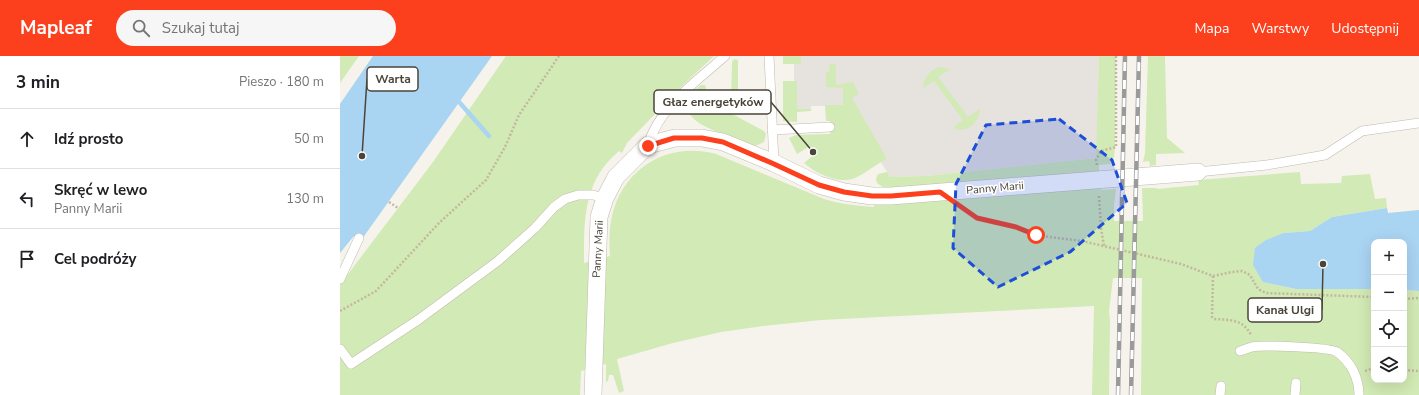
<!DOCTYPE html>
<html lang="pl">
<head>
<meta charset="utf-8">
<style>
	:root { --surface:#fff; --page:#f6f6f6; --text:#202124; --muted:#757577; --line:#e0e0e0; --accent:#fc3f1d }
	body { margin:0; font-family:"Nunito Sans",sans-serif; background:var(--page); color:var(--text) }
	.controls { position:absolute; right:12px; bottom:12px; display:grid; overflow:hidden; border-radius:8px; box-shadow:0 4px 16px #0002 }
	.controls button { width:36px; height:36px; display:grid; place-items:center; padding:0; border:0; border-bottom:1px solid var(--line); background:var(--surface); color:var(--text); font:20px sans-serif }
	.stop { position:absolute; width:12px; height:12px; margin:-9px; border:3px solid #fc3f1d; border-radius:50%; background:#fff }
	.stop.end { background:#fc3f1d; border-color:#fff; box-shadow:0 1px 4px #0008 }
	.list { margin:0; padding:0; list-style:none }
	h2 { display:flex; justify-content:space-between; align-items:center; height:52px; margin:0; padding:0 16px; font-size:17px }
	h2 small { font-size:13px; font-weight:400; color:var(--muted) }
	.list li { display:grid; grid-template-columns:26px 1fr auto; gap:12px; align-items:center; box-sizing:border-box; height:60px; padding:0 16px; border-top:1px solid var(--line) }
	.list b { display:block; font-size:15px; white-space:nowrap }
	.list p { margin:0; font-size:13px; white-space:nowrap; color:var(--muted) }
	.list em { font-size:13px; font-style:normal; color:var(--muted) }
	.icon { flex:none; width:22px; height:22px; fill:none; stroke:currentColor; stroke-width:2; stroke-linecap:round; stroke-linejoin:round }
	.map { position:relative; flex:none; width:1079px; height:339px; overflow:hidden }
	header { display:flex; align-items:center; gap:24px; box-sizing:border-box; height:56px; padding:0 20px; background:var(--accent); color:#fff }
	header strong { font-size:19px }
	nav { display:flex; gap:22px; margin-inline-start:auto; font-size:14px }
	.search { width:280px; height:36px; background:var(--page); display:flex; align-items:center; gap:10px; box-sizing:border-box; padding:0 14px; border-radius:22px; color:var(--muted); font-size:15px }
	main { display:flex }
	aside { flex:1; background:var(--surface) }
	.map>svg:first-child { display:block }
</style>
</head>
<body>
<header>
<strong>Mapleaf</strong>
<div class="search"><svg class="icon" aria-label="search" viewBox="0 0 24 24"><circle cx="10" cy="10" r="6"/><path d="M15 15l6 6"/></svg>Szukaj tutaj</div>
<nav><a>Mapa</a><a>Warstwy</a><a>Udostępnij</a></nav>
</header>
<main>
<aside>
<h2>3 min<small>Pieszo · 180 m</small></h2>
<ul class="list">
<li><svg class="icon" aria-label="ahead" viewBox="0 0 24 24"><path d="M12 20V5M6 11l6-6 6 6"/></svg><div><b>Idź prosto</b></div><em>50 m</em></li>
<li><svg class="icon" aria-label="left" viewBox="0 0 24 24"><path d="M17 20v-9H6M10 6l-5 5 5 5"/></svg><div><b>Skręć w lewo</b><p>Panny Marii</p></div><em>130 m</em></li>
<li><svg class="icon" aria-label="arrive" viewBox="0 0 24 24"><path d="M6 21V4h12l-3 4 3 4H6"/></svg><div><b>Cel podróży</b></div></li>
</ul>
</aside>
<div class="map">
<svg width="1079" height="339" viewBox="0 0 1079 339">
	<rect width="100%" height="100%" fill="#f6f3ec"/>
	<!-- industrial -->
	<polygon fill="#e6e2dd" points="461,0 759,0 757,102 586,120 550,121 541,106 547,102 503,50 471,50 471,53 457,53 457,25 454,25 454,8 461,8"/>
	<!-- green -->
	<g fill="#d2eab5">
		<polygon points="0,0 19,0 0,27"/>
		<path d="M166,0H374L341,31L287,87L282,97L279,95C243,125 244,164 244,207L270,200C269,187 269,173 272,160C283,112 328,85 376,98L484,143C501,148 517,150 534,151V147L760,130L761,134L776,133L774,149V165H803L802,132H817V133L859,129L858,124L960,116L961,128L1001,127L1002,120L1030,118L1035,143L1046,142L1047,152L992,161L970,175L944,177L923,226L956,233H1034V324H1064V234L1079,235V339H801L802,222H773L769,255L770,266L769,339H752L754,250L481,264L423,270L381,276L333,287L277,303L284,335L279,337L273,319H269L268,325L266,326V308L241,315L240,339H0V225L2,226L93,106Z"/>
		<rect x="443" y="0" width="18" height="8"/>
		<polygon points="759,0 776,0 775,91 774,101 770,108 759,109 759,115 587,130 544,132 537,127 536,123 538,118 547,116 550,121 586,120 756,102"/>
		<polygon points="808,0 825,0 827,82 845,97 816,98 816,109 810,110 809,105 803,106 805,97"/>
		<polygon points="394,3 398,4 398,47 397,49 393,50 391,47 392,6"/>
		<path d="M489,8H496V29L513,26L519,38L512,42L547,103C536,108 526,117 515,122C499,129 475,117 464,107L476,97L470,90L457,98L449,82L456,79L490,78V65H486L485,49H503V32L486,31V16H490Z"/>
		<path d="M600,11L610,13L598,21L628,61L640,53C639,67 627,78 613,72L623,64L594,25L583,32C584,22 589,14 600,11Z"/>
		<polygon points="443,25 457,25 457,53 471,53 471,55 457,56 457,66 443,65"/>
		<path d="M361,29H365L366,31L367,48L394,59L424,75L426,78L424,86L415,90C407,87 399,83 391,81C376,75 337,65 350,40C352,36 357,32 361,29Z"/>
	</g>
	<!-- water -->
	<g fill="#a9d4f2">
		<polygon points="33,0 152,0 22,183 15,180 13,181 0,197 0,48"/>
		<polygon points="1047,152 1048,157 1079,154 1079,235 1064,234 1064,186 1034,186 1034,233 956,233 923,226 913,209 915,192 926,184 944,177 970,175 992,161"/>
	</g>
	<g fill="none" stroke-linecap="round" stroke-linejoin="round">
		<!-- stream -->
		<polyline stroke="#a9d4f2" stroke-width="4.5" points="120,47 149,80"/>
		<!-- lane casing -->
		<g stroke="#c2bbae" stroke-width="10">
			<g id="lane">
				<polyline points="429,0 434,107"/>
				<polyline points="432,74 490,71"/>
				<path d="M308,89C319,51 357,25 385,0"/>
				<polyline points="858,116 927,109 985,99 1022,75 1079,67"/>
				<polyline points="0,223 19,182"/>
				<polyline points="0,293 11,308 78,264 158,205 195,172 214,151 225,143 238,139 253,139 265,142"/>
				<path d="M900,295C904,294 908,292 912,291C922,289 990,291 997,296C1011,306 1019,322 1019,339"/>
				<polyline points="880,339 881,330"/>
				<polyline points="955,339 956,327"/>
			</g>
		</g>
		<!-- street casing -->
		<g stroke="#c2bbae" stroke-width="18">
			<polyline id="street" points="253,339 259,161 265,142 276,121 308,89 335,82 362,82 383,86 434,107 479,129 504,136 532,140 551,140 858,116"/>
		</g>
		<!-- path -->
		<g stroke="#c4b79f" stroke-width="2.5" stroke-dasharray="2 2" stroke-linecap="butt">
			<polyline points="757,109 756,104 761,95 776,91 776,0"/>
			<polyline points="759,140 761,172 764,190"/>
			<polyline points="49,146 58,152"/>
			<polyline points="620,151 637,162 676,171 695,179 742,185 841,208 873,220 892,216 902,215 910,219 918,233 926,237 1034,241"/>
			<path d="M873,220L872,261L874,263C890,264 903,263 911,279"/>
			<polyline points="1064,243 1079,242"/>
			<polyline points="0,255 36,235 99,167 146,124 165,91 179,59 219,0"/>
			<polyline points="1064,314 1079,315"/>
			<polyline points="1025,315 1034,312"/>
		</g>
		<!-- lane -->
		<use href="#lane" stroke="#fff" stroke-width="9"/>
		<!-- street -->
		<use href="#street" stroke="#fff" stroke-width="17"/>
		<!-- rail casing -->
		<g stroke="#9a9a9a" stroke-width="4.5">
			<g id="rail">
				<polyline points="778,339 785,0"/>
				<polyline points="791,339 799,0"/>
			</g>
		</g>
		<!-- rail -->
		<use href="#rail" stroke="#fff" stroke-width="3" stroke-dasharray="9" stroke-linecap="butt"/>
	</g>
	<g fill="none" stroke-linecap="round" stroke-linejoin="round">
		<!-- route -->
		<polyline stroke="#fc3f1d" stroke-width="5" points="308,90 334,82 362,82 383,86 434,108 479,129 504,136 532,140 551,140 600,136 637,162 676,171 696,179"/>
	</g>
	<!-- marked area -->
	<path fill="#1d4ed8" fill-opacity="0.2" stroke="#1d4ed8" stroke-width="3" stroke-dasharray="8 5" stroke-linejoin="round" d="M719,63L772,104L787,147L730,196L658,231L613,192L616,128L646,69Z"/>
	<g text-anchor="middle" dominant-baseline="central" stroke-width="3" stroke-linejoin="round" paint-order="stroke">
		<!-- street labels -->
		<g font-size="11" fill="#4b4439" stroke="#fff">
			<text transform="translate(655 132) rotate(-5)">Panny Marii</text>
			<text transform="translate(258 193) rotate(-87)">Panny Marii</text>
		</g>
	</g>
	<!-- callouts -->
	<path fill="none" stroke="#4b4439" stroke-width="1.5" d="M22 100L27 23M473 96L431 46M983 208L982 254"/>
	<g fill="#4b4439" stroke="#fff" stroke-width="1.5">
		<circle cx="22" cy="100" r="4"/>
		<circle cx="473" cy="96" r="4"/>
		<circle cx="983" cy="208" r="4"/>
	</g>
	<g fill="#fff" stroke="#4b4439" stroke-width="1.5">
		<rect x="27" y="11" width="51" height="24" rx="4"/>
		<rect x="314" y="34" width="117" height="24" rx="4"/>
		<rect x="908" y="242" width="74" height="24" rx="4"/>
	</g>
	<g font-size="12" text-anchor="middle" font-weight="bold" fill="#4b4439">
		<text x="53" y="27">Warta</text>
		<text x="373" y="50">Głaz energetyków</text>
		<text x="945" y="258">Kanał Ulgi</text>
	</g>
</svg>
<div class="controls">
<button>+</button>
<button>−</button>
<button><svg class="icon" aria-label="locate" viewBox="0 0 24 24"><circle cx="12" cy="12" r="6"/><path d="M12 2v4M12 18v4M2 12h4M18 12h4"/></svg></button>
<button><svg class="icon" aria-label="layers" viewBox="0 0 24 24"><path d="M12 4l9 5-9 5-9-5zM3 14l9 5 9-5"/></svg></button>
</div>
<div class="stop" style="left:696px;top:179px"></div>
<div class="stop end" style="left:308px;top:90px"></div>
</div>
</main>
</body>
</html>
